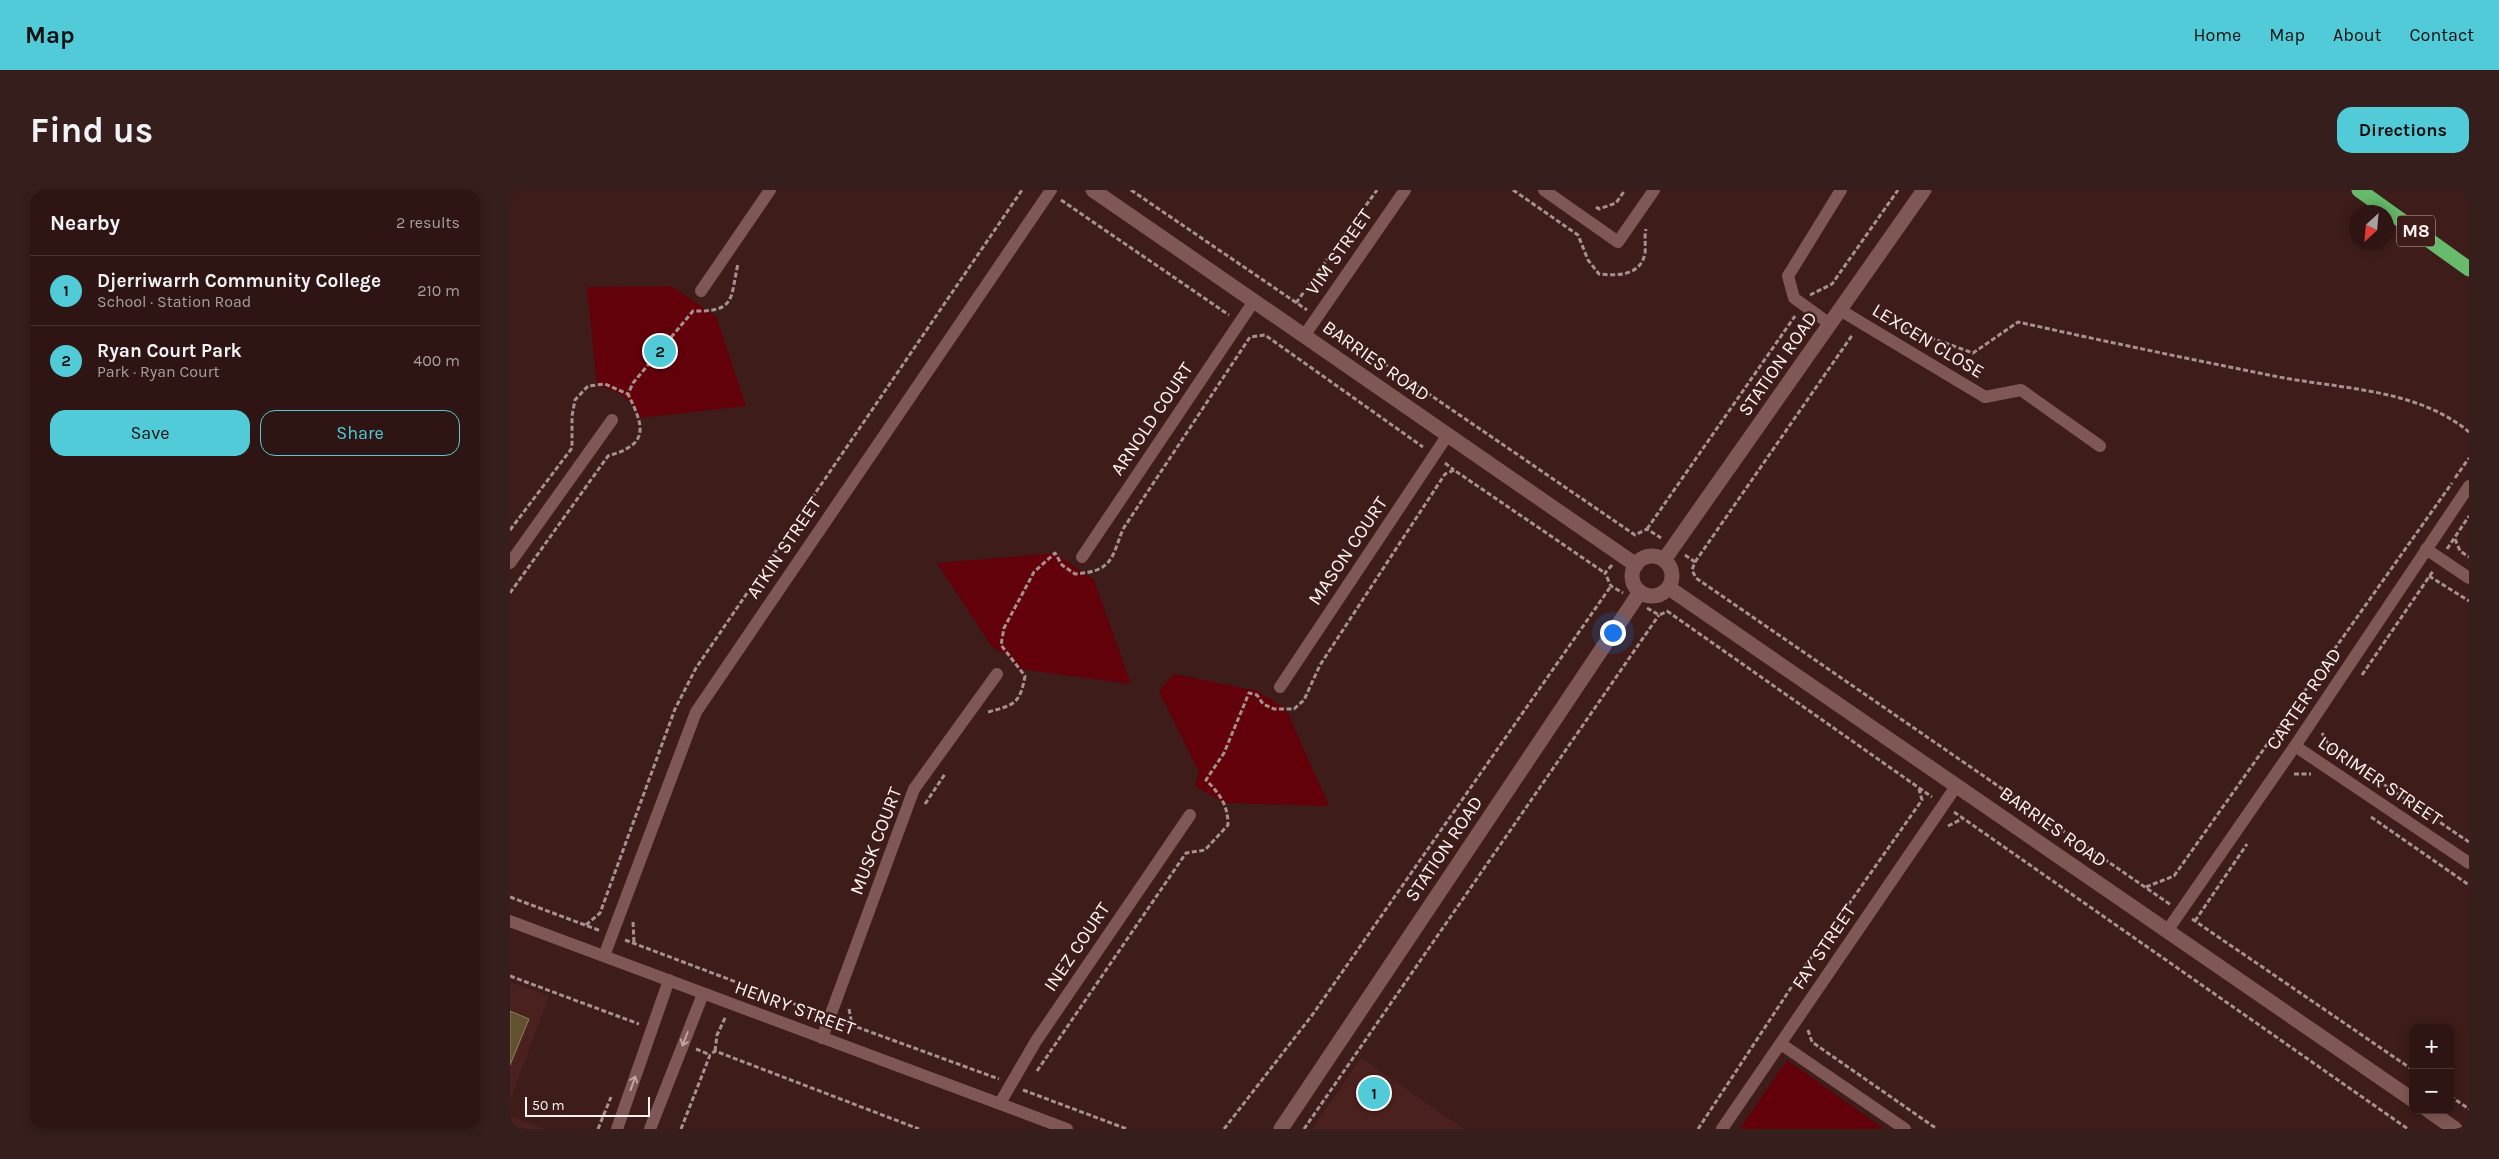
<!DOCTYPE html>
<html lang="en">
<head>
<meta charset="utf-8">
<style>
	:root { --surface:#2e1513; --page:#361e1c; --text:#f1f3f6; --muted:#a79fa0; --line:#493433; --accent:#52cbd8 }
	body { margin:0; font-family:Karla,sans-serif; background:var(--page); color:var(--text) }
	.controls { position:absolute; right:15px; bottom:15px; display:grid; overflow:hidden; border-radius:10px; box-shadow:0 2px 12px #0003 }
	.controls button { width:45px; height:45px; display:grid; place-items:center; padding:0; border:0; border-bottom:1px solid var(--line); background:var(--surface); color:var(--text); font:25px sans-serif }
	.compass { position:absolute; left:1839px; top:15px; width:45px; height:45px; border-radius:50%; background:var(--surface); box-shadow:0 2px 12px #0003; rotate:206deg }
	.scale { position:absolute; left:15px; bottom:12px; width:125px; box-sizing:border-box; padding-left:5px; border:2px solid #fcf2f1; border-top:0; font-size:14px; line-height:18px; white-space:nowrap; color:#fcf2f1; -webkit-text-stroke:4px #3d1c19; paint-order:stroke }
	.you { position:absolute; left:1102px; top:442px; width:18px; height:18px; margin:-12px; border:4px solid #fff; border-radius:50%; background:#1a73e8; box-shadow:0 0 0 8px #1a73e833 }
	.badge { display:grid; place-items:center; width:32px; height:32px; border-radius:50%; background:var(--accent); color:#111; font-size:16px; font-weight:700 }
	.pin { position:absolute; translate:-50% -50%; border:2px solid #fff; box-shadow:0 1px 5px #0006 }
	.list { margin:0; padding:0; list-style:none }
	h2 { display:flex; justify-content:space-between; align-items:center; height:65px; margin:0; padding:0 20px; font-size:21px }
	h2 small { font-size:16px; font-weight:400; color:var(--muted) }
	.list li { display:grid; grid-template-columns:32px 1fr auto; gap:15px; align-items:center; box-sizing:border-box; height:70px; padding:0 20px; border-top:1px solid var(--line) }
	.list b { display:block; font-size:19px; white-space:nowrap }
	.list p { margin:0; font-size:16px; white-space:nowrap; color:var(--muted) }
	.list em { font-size:16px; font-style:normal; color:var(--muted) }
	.actions { display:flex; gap:10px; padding:15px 20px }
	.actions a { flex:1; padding:11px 0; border:1px solid var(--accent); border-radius:15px; text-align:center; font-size:18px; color:var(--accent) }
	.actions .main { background:var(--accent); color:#111 }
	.map { position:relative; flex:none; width:1959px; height:939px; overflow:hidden; border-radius:15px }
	header { display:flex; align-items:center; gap:30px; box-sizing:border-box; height:70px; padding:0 25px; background:var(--accent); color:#111 }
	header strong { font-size:24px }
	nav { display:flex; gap:28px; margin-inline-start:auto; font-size:18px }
	.intro { display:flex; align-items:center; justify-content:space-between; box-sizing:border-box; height:120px; padding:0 30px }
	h1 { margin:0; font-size:35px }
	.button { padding:12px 22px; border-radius:15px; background:var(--accent); color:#111; font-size:18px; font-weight:700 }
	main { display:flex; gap:30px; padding:0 30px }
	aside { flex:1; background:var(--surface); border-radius:15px; box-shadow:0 2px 12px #0003 }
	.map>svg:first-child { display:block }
</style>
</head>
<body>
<header>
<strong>Map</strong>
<nav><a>Home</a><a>Map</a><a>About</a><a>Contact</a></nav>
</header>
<div class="intro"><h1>Find us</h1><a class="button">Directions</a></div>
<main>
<aside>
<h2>Nearby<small>2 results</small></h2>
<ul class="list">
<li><span class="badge">1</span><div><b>Djerriwarrh Community College</b><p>School · Station Road</p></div><em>210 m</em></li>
<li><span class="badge">2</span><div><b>Ryan Court Park</b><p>Park · Ryan Court</p></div><em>400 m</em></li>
</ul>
<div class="actions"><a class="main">Save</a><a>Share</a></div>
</aside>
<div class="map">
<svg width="1959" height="939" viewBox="0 0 1959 939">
	<rect width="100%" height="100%" fill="#3d1c19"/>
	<!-- built -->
	<g fill="#4b211f">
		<polygon points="0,792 39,806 0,911"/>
		<polygon points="851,868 954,939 802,939"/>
		<polygon points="0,926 36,939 0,939"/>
	</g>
	<!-- park -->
	<g fill="#63010b">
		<path d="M161,96L206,126L236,216L130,228C119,206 110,202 87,195L77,97Z"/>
		<polygon points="545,363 584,390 621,494 510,479 499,466 482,457 427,373"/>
		<polygon points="664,484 747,501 776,519 819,616 715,613 685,596 689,582 649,501"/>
		<polygon points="1277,870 1374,939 1230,939"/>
	</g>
	<!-- building -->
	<polygon fill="#61512f" stroke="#907f5c" points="0,821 19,829 0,875"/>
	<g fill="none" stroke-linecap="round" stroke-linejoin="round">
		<!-- path -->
		<g stroke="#a5918f" stroke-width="3" stroke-dasharray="5 2.5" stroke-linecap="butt">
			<polyline points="621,0 797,120"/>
			<path d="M1003,0L1068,45L1078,70L1089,84C1107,86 1131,86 1135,63C1136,55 1134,47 1136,39"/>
			<polyline points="551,10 719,125"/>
			<polyline points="1086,17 1089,19 1106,13 1115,0"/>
			<polyline points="1300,105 1322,94 1388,0"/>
			<polyline points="786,113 867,0"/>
			<polyline points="818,135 1125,345 1137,339 1151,348"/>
			<path d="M1385,135L1463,163L1508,132C1593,151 1679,169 1764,186C1828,199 1907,198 1959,242"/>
			<polyline points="935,273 944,280"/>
			<polyline points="1945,288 1959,268"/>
			<polyline points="1137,339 1285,126"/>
			<polyline points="0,340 62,258 62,226 65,210 78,196 95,194 118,204"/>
			<polyline points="1945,349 1950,361 1959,367"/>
			<polyline points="1937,359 1959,326"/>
			<polyline points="1175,365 1185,372 1182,380 1186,388 1661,715"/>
			<polyline points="1185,372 1343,144"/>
			<polyline points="1102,375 1095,383 1101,396 1113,403"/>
			<polyline points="1919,386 1959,411"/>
			<path d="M0,403L98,266C140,254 134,237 118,204L123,193L183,121C226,122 220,109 228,74"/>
			<polyline points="1137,418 1149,425 1158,421"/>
			<polyline points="1157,421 1422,607"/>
			<polyline points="1852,485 1923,381"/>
			<path d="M478,522C504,515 510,514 515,486L491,455L494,438L524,382L545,363L552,375L565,384C602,381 601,370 613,339L740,147L755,145L913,257"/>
			<polyline points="1812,543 1821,559 1959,652"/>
			<polyline points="1784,584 1801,584"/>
			<polyline points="415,614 435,584"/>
			<polyline points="1444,622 1898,939"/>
			<polyline points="1861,627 1959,695"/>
			<polyline points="1438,636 1452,629"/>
			<polyline points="1636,697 1664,686 1942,293"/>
			<polyline points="0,707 91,741"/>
			<polyline points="1682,729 1903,880"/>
			<polyline points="1685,731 1737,654"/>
			<polyline points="123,732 124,753"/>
			<polyline points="76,735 90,723 165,519 186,478 512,0"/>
			<polyline points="115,750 308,823"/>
			<polyline points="0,786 129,834"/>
			<polyline points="339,819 342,835"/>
			<polyline points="333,832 489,889"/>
			<polyline points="1298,840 1302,852 1427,939"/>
			<polyline points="186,859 200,865"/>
			<polyline points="205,861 207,845 216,826"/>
			<path d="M527,881L676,663L695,660L718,635C718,615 710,604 696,590L714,563L739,503L747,505L753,514L764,519H784L794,510L810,475L935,284L944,280L1095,383"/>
			<polyline points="513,900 617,939"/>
			<polyline points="1940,906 1959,919"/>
			<polyline points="88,939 101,907"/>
			<polyline points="171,939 200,865 205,861 409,939"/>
			<polyline points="714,939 803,824 1101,396"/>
			<polyline points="794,939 1149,425"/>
			<polyline points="1188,939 1296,775 1412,610 1409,599"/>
		</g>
		<!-- street -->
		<g stroke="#7f5754" stroke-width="12">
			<polyline points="1034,0 1108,52 1144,0"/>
			<polyline points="191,101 260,0"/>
			<polyline points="1330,120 1475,207 1511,200 1590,256"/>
			<polyline points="1320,134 1284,108 1278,86 1331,0"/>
			<polyline points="794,146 895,0"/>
			<polyline points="1916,359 1959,388"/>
			<polyline points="572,367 744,111"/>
			<polyline points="0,373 102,230"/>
			<polyline points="770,497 937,246"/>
			<polyline points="1785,556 1959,673"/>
			<polyline points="0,731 557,939"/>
			<polyline points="1657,741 1785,556 1959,296"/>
			<polyline points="94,766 186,522 541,0"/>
			<polyline points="312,848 404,599 487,484"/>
			<polyline points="1271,854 1395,939"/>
			<polyline points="490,913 526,851 680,625"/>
			<polyline points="107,939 159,790"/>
			<polyline points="140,939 193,804"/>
			<polyline points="1212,939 1447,595"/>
		</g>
		<!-- secondary -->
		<g stroke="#7f5754" stroke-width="15">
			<polyline points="583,0 1126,375"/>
			<circle cx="1142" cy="386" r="20"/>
			<polyline points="1154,370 1414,0"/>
			<polyline points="1159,398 1903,910"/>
			<polyline points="1918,920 1945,939"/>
			<polyline points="771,939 1130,402"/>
		</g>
		<!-- highway -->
		<polyline stroke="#68bb6c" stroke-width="15" points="1849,0 1959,79"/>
	</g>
	<!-- one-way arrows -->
	<defs><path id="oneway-shaft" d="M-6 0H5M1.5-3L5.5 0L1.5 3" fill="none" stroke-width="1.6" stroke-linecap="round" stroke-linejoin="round" transform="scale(1.25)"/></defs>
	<g stroke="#bea4a2">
		<use href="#oneway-shaft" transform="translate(175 849) rotate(111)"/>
		<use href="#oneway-shaft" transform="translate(123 893) rotate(-71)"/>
	</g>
	<g text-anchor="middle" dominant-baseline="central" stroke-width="4.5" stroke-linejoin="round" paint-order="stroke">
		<!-- shield labels -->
		<rect fill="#3d1c19" stroke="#c3b2b0" stroke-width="1" x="1887" y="25.5" width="38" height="31" rx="4"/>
		<g font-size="18" font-weight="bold" fill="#fcf2f1">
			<text x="1906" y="41">M8</text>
		</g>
		<!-- street labels -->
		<g font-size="19" fill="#fcf2f1" stroke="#3d1c19">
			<text transform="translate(829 62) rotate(-55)">VIM STREET</text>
			<text transform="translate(1418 151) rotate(31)">LEXCEN CLOSE</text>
			<text transform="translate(866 171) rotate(35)">BARRIES ROAD</text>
			<text transform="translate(1268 174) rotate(-55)">STATION ROAD</text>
			<text transform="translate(642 229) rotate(-56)">ARNOLD COURT</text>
			<text transform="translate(274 358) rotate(-56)">ATKIN STREET</text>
			<text transform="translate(838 361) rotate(-56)">MASON COURT</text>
			<text transform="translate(1794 509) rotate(-56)">CARTER ROAD</text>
			<text transform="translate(1870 591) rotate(34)">LORIMER STREET</text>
			<text transform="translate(1543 637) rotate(35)">BARRIES ROAD</text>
			<text transform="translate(366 651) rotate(-69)">MUSK COURT</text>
			<text transform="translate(934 659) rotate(-56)">STATION ROAD</text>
			<text transform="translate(567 757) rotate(-56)">INEZ COURT</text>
			<text transform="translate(1314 757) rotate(-56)">FAY STREET</text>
			<text transform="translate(285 818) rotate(20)">HENRY STREET</text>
		</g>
	</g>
</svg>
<div class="controls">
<button>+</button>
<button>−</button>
</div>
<svg class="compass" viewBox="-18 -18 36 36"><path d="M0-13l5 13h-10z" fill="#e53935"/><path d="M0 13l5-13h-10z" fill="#a79fa0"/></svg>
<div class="scale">50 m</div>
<div class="you"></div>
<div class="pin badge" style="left:864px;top:903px">1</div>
<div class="pin badge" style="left:150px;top:161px">2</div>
</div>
</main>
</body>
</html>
